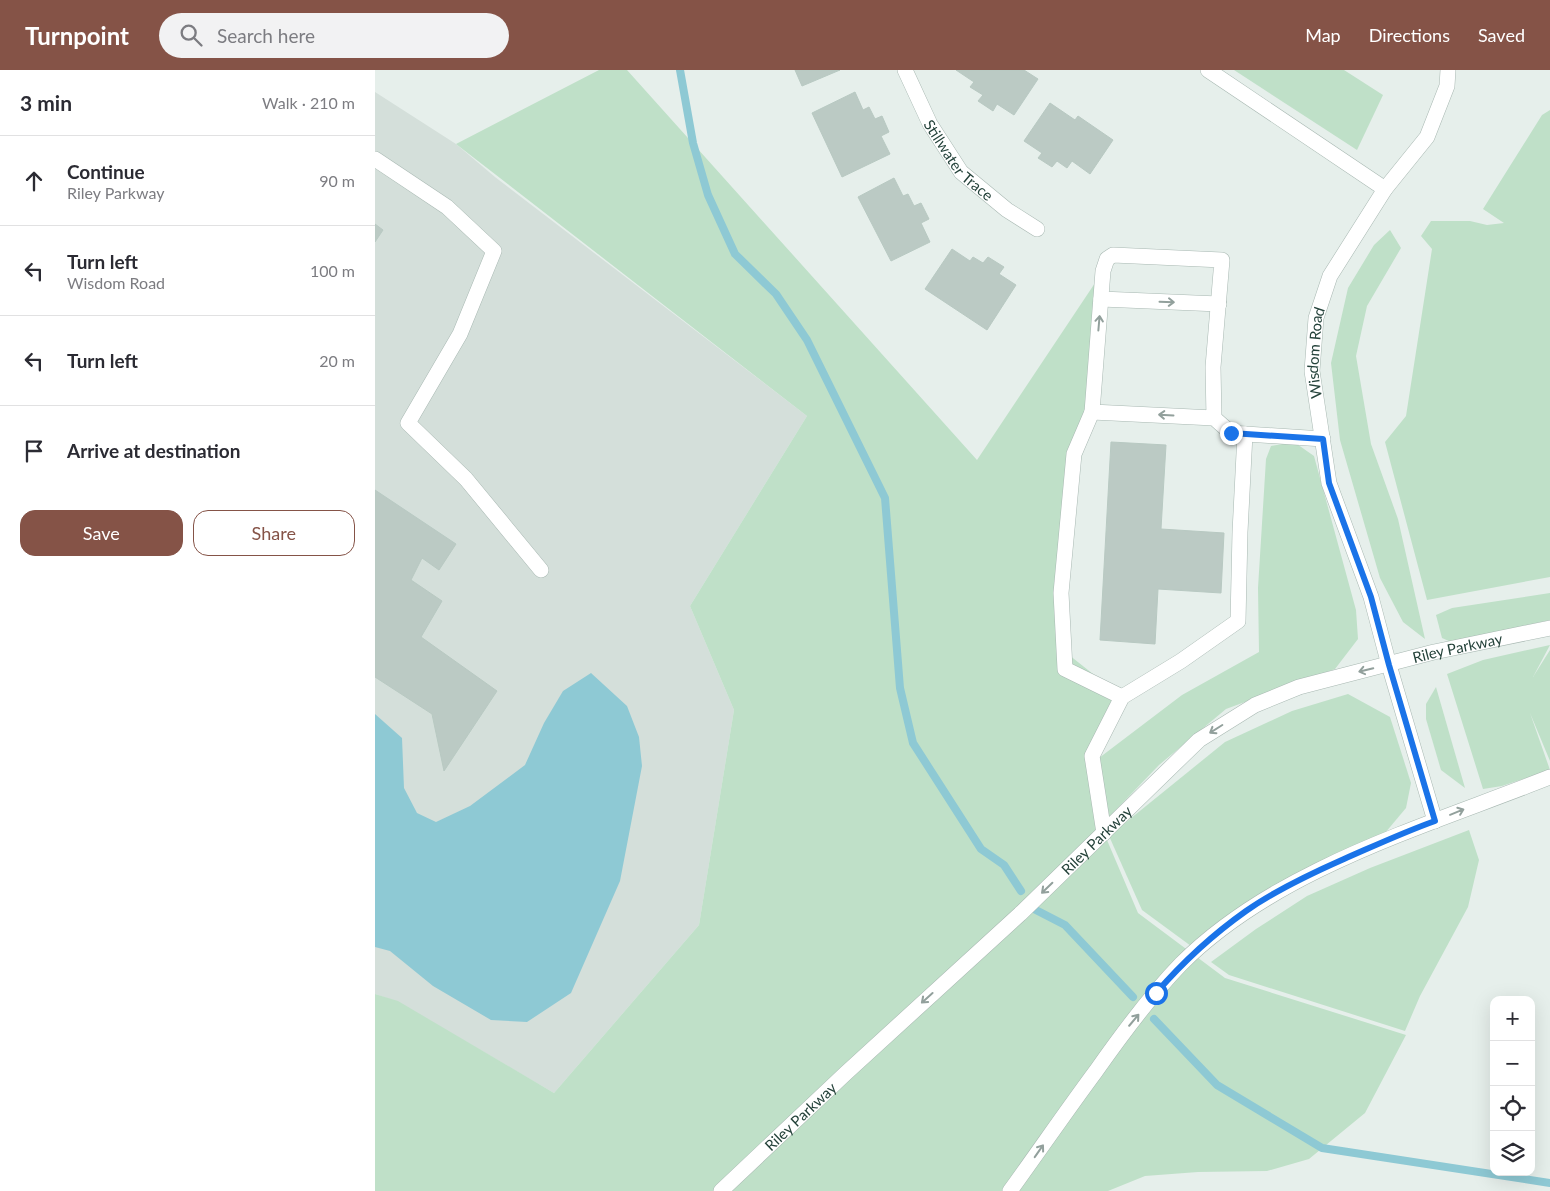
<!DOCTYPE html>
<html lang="en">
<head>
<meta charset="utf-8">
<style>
	:root { --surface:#fff; --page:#f2f2f3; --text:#2b2b33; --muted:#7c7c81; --line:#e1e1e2; --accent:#855347 }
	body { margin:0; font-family:Lato,sans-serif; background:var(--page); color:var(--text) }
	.controls { position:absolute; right:15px; bottom:15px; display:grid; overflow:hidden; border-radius:10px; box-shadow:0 5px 20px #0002 }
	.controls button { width:45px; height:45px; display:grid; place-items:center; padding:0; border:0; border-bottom:1px solid var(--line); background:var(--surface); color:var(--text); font:25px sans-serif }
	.stop { position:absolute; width:15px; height:15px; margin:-11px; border:4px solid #1a73e8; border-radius:50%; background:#fff }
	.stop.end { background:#1a73e8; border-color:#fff; box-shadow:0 1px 5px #0008 }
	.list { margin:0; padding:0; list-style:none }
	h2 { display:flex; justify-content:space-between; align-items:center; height:65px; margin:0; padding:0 20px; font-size:21px }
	h2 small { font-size:16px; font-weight:400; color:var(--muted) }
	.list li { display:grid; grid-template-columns:32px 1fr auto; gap:15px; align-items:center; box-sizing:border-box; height:90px; padding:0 20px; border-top:1px solid var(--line) }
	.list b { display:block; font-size:19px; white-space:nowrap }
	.list p { margin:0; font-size:16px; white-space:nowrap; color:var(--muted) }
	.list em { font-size:16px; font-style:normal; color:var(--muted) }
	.actions { display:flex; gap:10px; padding:15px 20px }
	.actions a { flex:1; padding:11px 0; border:1px solid var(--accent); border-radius:15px; text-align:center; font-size:18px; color:var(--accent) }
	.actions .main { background:var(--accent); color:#fff }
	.icon { flex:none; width:28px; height:28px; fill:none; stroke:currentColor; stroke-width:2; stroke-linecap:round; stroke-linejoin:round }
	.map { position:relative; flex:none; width:1175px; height:1121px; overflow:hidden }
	header { display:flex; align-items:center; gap:30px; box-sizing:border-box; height:70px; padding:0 25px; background:var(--accent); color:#fff }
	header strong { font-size:24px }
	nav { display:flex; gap:28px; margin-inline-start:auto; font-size:18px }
	.search { width:350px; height:45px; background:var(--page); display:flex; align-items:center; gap:12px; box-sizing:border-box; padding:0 18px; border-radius:28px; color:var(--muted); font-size:19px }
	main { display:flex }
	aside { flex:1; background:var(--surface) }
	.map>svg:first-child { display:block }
</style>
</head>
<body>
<header>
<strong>Turnpoint</strong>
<div class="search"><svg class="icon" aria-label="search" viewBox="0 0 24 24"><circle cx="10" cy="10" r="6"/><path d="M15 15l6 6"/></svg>Search here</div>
<nav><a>Map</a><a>Directions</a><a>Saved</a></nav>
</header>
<main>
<aside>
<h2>3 min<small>Walk · 210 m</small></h2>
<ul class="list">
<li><svg class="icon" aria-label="ahead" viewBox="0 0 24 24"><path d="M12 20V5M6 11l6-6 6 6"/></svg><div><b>Continue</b><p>Riley Parkway</p></div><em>90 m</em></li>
<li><svg class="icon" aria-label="left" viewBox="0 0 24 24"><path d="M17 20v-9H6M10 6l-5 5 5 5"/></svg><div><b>Turn left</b><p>Wisdom Road</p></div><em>100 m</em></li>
<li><svg class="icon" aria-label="left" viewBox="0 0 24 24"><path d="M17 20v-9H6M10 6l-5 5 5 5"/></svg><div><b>Turn left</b></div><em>20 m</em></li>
<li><svg class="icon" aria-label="arrive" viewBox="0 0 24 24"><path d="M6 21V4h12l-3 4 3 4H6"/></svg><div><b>Arrive at destination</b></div></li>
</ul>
<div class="actions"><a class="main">Save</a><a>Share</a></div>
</aside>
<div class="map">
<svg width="1175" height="1121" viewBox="0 0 1175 1121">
	<rect width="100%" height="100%" fill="#e6efeb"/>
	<!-- built -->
	<polygon fill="#d4dfda" points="0,22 81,74 120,107 432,346 315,536 359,640 324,855 179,1023 23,932 0,924"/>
	<!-- green -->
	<g fill="#bfe0c8">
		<polygon points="224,0 252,0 602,390 728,201 717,342 693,446 689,581 747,627 717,686 729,763 763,843 850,908 1031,965 990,1043 934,1089 892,1101 823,1102 770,1106 733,1121 0,1121 0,924 23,931 179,1023 324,855 359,640 315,536 432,346 81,74"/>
		<polygon points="859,0 969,0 1008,25 982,80"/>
		<polygon points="1175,40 1175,507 1052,530 1010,372 1031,346 1057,179 1046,166 1056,151 1095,151 1112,155 1129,153 1108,139 1167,45"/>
		<polygon points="1015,160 1026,178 992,236 981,286 996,374 1023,449 1050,569 1028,552 1005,508 965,370 956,293 973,218 999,175"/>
		<polygon points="919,372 939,386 981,540 983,569 960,599 851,639 784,695 734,747 724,688 807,625 884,582 883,518 891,389 896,376"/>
		<polygon points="1175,523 1175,550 1076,572 1067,568 1061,545 1077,538"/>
		<polygon points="1175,575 1158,607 1175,580 1175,691 1155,643 1175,700 1127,716 1108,719 1072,604 1108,590"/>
		<polygon points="1061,617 1090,718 1066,700 1051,649 1051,634"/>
		<polygon points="973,624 1015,647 1036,713 1031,738 1010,763 816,876 767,840 734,766 850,672 917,641"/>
		<polygon points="1094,760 1104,790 1093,837 1045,926 1030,961 854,905 836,892 881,859 932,826 995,798"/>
	</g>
	<!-- water -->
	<polygon fill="#8ec9d4" points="216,603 252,636 264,667 267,696 245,811 196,923 152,952 116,950 58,916 15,881 0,877 0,644 27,668 29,718 42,743 61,752 95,736 150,695 169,653 188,621"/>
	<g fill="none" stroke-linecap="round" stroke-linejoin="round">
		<!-- stream -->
		<g stroke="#8ec9d4" stroke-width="8">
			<polyline points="305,0 318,73 333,125 360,184 401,224 432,270 510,428 525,618 538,673 606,779 629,795 646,821"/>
			<polyline points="657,838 690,855 758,927"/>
			<polyline points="779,949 842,1015 947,1078 1175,1113"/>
		</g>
	</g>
	<!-- building -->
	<g fill="#bbcac4" stroke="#b8c9c2">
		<polygon points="420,0 465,0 427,16"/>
		<polygon points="581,0 649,0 663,9 639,45 622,34 618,41 603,31 608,25 595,17 599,12"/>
		<polygon points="480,22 488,40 494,37 500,49 507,46 514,62 506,66 515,84 467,107 437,43"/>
		<polygon points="675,33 700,50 703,46 738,70 715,104 697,91 692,98 682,91 677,97 663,88 667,83 649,71"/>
		<polygon points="519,108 528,126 533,124 539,136 546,133 554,149 546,153 555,172 516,191 483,127"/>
		<polygon points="0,154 8,160 0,172"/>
		<polygon points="577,179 595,191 598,187 608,193 613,187 629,197 624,204 641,215 612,260 550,219"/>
		<polygon points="736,372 791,375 786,459 849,463 846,523 783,519 780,574 725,570"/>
		<polygon points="0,420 81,474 64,500 47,488 36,510 67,531 46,567 122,621 69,701 57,644 0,607"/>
	</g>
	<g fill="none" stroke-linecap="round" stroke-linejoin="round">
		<!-- minor casing -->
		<g stroke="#a8b8b2" stroke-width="16">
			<g id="minor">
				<path id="s1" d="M530,0L555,54L586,102L632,140L662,159"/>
				<polyline points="833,0 1010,119"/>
				<polyline points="0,89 72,137 119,181 85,264 33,353 91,409 166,500"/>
				<polyline points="726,229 844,234"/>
				<polyline points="717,342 699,384 686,523 690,599 747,627"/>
				<polyline points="839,348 717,342 728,201 732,189 738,185 847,190 838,297 839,348 856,363 948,369"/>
				<path id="s2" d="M1060,751L1014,595L996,527L954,413L937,301L941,248L955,206L1010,119L1052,67L1072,16L1073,0"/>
				<polyline points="729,763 717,686 747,627 806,591 863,551 865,462 870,364"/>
				<path id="s3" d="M346,1121L471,1003L645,844L824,670L880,635L924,617L1059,582L1175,558"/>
				<path d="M635,1121C664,1081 692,1040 721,1001C747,964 774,927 806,894C902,798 1052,756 1175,707"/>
			</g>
		</g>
		<!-- minor -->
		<use href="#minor" stroke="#fff" stroke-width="15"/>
	</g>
	<!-- one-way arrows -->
	<defs><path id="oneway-shaft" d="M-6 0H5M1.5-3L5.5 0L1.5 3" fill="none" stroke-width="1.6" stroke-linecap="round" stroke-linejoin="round" transform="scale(1.25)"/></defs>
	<g stroke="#92a09c">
		<use href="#oneway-shaft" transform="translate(792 232) rotate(2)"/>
		<use href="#oneway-shaft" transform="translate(724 253) rotate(-85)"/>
		<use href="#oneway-shaft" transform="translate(791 345) rotate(-177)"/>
		<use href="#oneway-shaft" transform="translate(991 600) rotate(166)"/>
		<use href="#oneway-shaft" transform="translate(841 659) rotate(148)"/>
		<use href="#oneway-shaft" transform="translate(1082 742) rotate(-22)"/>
		<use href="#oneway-shaft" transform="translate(672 818) rotate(136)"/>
		<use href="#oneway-shaft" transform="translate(552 928) rotate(138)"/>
		<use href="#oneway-shaft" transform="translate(759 950) rotate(-50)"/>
		<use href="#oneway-shaft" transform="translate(664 1081) rotate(-55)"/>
	</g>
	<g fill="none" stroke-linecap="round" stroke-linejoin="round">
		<!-- route -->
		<path stroke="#1a73e8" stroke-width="6" d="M781,923C808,892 837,865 871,841C901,820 935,804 969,789C999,776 1029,762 1060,751L1014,595L996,527L954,413L948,369L856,363"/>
	</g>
	<g text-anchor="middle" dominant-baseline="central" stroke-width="4.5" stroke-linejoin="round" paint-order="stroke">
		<!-- street labels -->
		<g font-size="15" fill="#24423a" stroke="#f7fbf9">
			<text stroke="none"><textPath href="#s1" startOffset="106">Stillwater Trace</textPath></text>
			<text stroke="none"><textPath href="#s2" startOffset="486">Wisdom Road</textPath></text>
			<text stroke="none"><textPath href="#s3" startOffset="934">Riley Parkway</textPath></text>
			<text stroke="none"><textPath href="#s3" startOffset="514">Riley Parkway</textPath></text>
			<text stroke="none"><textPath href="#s3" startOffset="109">Riley Parkway</textPath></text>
		</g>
	</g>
</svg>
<div class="controls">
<button>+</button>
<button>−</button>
<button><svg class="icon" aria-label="locate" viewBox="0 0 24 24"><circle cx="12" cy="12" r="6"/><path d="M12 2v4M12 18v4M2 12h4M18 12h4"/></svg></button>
<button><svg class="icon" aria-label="layers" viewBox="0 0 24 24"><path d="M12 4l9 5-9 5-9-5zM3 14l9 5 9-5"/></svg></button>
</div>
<div class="stop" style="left:781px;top:923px"></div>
<div class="stop end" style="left:856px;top:363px"></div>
</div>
</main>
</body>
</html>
